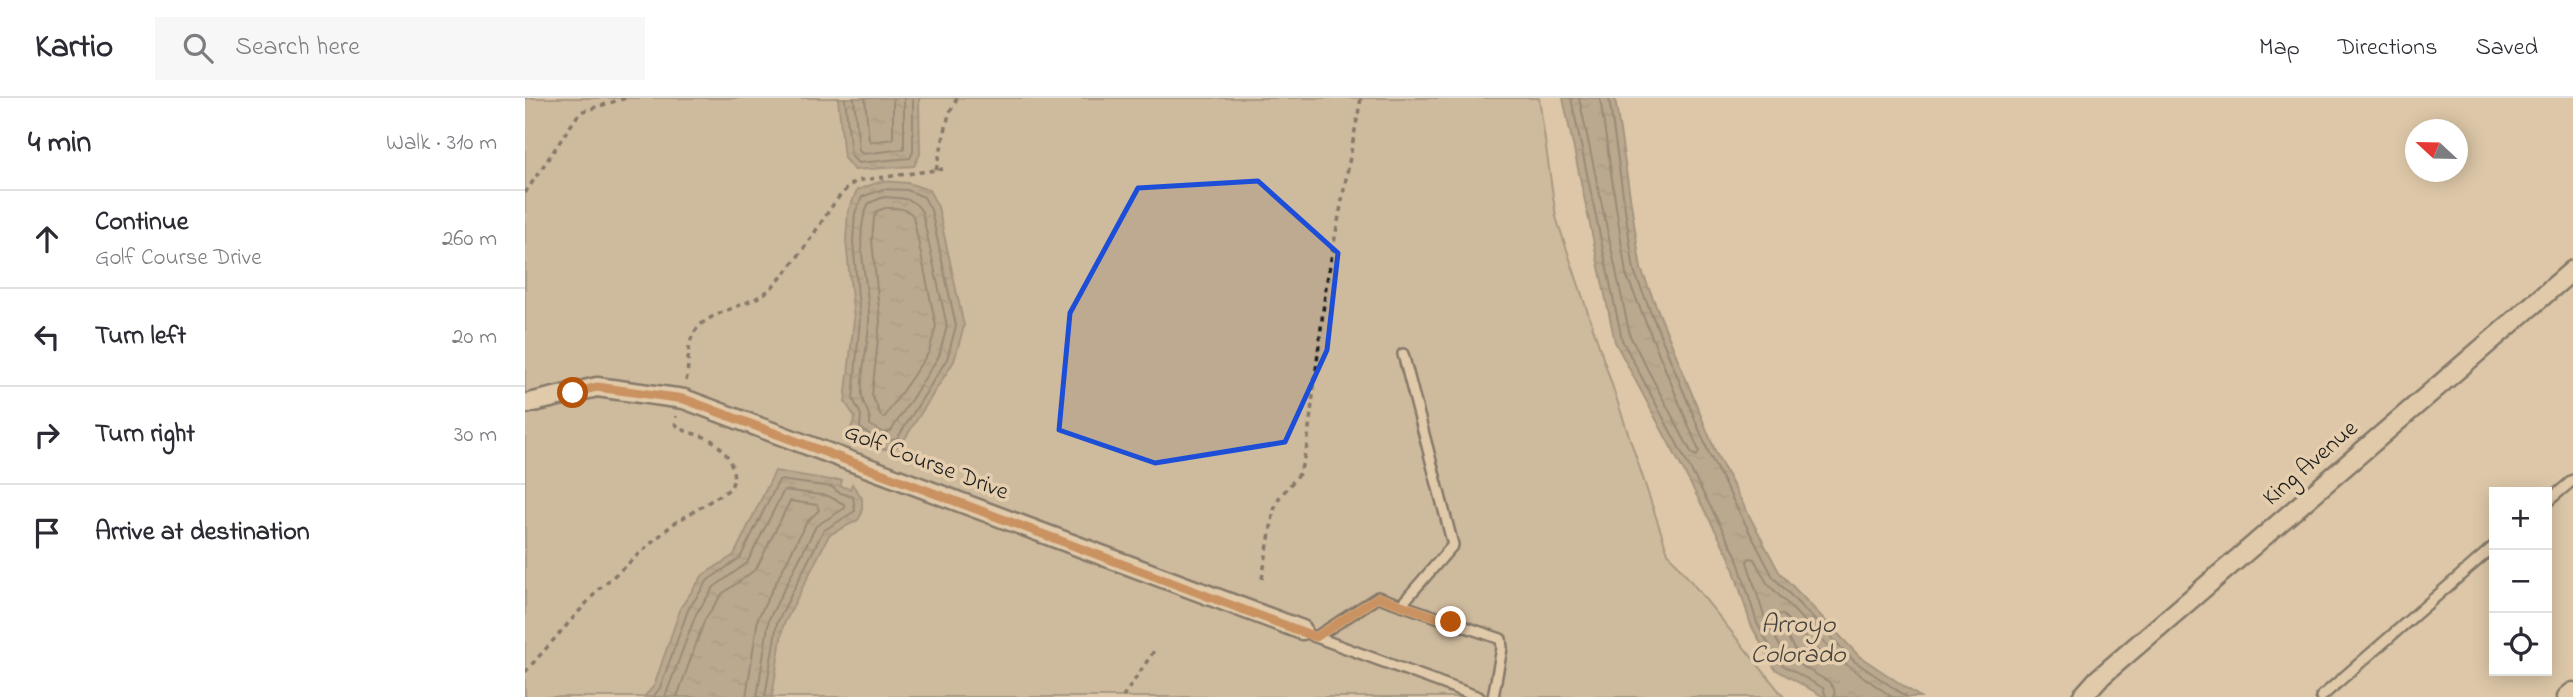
<!DOCTYPE html>
<html lang="en">
<head>
<meta charset="utf-8">
<style>
	:root { --surface:#fff; --page:#f7f7f7; --text:#2b2b33; --muted:#7c7c81; --line:#e1e1e2 }
	body { margin:0; font-family:"Indie Flower",sans-serif; background:var(--page); color:var(--text) }
	.controls { position:absolute; right:21px; bottom:21px; display:grid; overflow:hidden; border-radius:0px; box-shadow:0 4px 18px #0003 }
	.controls button { width:63px; height:63px; display:grid; place-items:center; padding:0; border:0; border-bottom:2px solid var(--line); background:var(--surface); color:var(--text); font:35px sans-serif }
	.compass { position:absolute; left:1880px; top:21px; width:63px; height:63px; border-radius:50%; background:var(--surface); box-shadow:0 4px 18px #0003; rotate:292deg }
	.stop { position:absolute; width:21px; height:21px; margin:-16px; border:5px solid #b45309; border-radius:50%; background:#fff }
	.stop.end { background:#b45309; border-color:#fff; box-shadow:0 2px 7px #0008 }
	.list { margin:0; padding:0; list-style:none }
	h2 { display:flex; justify-content:space-between; align-items:center; height:91px; margin:0; padding:0 28px; font-size:30px }
	h2 small { font-size:23px; font-weight:400; color:var(--muted) }
	.list li { display:grid; grid-template-columns:46px 1fr auto; gap:21px; align-items:center; box-sizing:border-box; height:98px; padding:0 28px; border-top:2px solid var(--line) }
	.list b { display:block; font-size:26px; white-space:nowrap }
	.list p { margin:0; font-size:23px; white-space:nowrap; color:var(--muted) }
	.list em { font-size:23px; font-style:normal; color:var(--muted) }
	.icon { flex:none; width:38px; height:38px; fill:none; stroke:currentColor; stroke-width:2; stroke-linecap:round; stroke-linejoin:round }
	.map { position:relative; flex:none; width:2048px; height:599px; overflow:hidden }
	header { display:flex; align-items:center; gap:42px; box-sizing:border-box; height:98px; padding:0 35px; background:var(--surface); border-bottom:2px solid var(--line) }
	header strong { font-size:33px }
	nav { display:flex; gap:38px; margin-inline-start:auto; font-size:24px }
	.search { width:490px; height:63px; background:var(--page); display:flex; align-items:center; gap:18px; box-sizing:border-box; padding:0 24px; border-radius:0px; color:var(--muted); font-size:26px }
	main { display:flex }
	aside { flex:1; background:var(--surface) }
	.map>svg:first-child { display:block }
</style>
</head>
<body>
<header>
<strong>Kartio</strong>
<div class="search"><svg class="icon" aria-label="search" viewBox="0 0 24 24"><circle cx="10" cy="10" r="6"/><path d="M15 15l6 6"/></svg>Search here</div>
<nav><a>Map</a><a>Directions</a><a>Saved</a></nav>
</header>
<main>
<aside>
<h2>4 min<small>Walk · 310 m</small></h2>
<ul class="list">
<li><svg class="icon" aria-label="ahead" viewBox="0 0 24 24"><path d="M12 20V5M6 11l6-6 6 6"/></svg><div><b>Continue</b><p>Golf Course Drive</p></div><em>260 m</em></li>
<li><svg class="icon" aria-label="left" viewBox="0 0 24 24"><path d="M17 20v-9H6M10 6l-5 5 5 5"/></svg><div><b>Turn left</b></div><em>20 m</em></li>
<li><svg class="icon" aria-label="right" viewBox="0 0 24 24"><path d="M7 20v-9h11M14 6l5 5-5 5"/></svg><div><b>Turn right</b></div><em>30 m</em></li>
<li><svg class="icon" aria-label="arrive" viewBox="0 0 24 24"><path d="M6 21V4h12l-3 4 3 4H6"/></svg><div><b>Arrive at destination</b></div></li>
</ul>
</aside>
<div class="map">
<svg width="2048" height="599" viewBox="0 0 2048 599">
	<defs>
		<pattern id="water-ripples" width="26" height="14" patternUnits="userSpaceOnUse" patternTransform="scale(1.75)"><rect width="26" height="14" fill="#918371"/><path d="M2 4q2-2 4 0t4 0M15 11q2-2 4 0t4 0" fill="none" stroke="#766a5c"/></pattern>
	</defs>
	<rect width="100%" height="100%" fill="#ddc7a8"/>
	<filter id="ink" filterUnits="userSpaceOnUse"><feTurbulence type="fractalNoise" baseFrequency=".0143" numOctaves="2"/><feDisplacementMap in="SourceGraphic" scale="14" xChannelSelector="R" yChannelSelector="G"/><feConvolveMatrix kernelMatrix="1 2 1 2 8 2 1 2 1" color-interpolation-filters="sRGB"/></filter>
	<g filter="url(#ink)">
		<!-- grass -->
		<polygon fill="#bdaa91" stroke="#6c6356" stroke-width="2" points="0,0 1014,0 1031,119 1143,455 1259,599 0,599"/>
		<!-- water -->
		<g fill="url(#water-ripples)" stroke="#625a4f" stroke-width="2">
			<polygon points="313,0 394,0 395,56 389,68 329,72 319,60"/>
			<polygon points="1038,0 1090,0 1116,171 1191,355 1254,474 1334,558 1395,599 1299,599 1250,571 1226,527 1205,460 1090,244"/>
			<polygon points="357,83 383,85 404,92 413,109 439,228 429,263 377,345 371,349 355,352 335,341 326,330 330,319 320,304 329,221 321,143 323,113 332,92"/>
			<polygon points="250,373 305,382 317,382 315,388 325,391 327,386 337,400 337,415 333,422 304,437 258,528 247,599 119,599 129,588 156,509 178,477 209,457"/>
		</g>
		<g fill="none" stroke-linecap="round" stroke-linejoin="round">
			<!-- shore -->
			<g stroke="#4b453e" stroke-width="2">
				<polyline points="320,0 326,57 333,65 385,60 388,54 388,0"/>
				<polyline points="329,0 334,53 338,56 379,51 379,0"/>
				<polyline points="340,0 344,42 347,44 368,41 368,0"/>
				<polyline points="1046,0 1097,242 1211,457 1232,525 1254,565 1298,590 1301,599"/>
				<polyline points="1054,0 1105,238 1167,356 1172,358 1174,353 1101,176 1075,0"/>
				<polyline points="1084,0 1109,173 1185,358 1248,479 1329,563 1382,599"/>
				<polygon points="358,91 382,92 399,99 406,112 431,228 422,261 372,341 357,344 335,330 336,317 328,301 335,220 328,143 330,115 337,99"/>
				<path d="M359,99C375,100 389,99 397,114L422,228L414,258L366,333L359,335L345,327C346,312 337,308 337,297C335,272 344,247 344,222C345,185 326,140 344,105Z"/>
				<path d="M360,110C369,110 382,109 388,118L411,228L404,254L359,320L356,318L347,297L355,222L347,142L349,120L352,113Z"/>
				<polygon points="1253,516 1258,517 1301,561 1300,566 1297,566 1269,551 1252,520"/>
				<polyline points="128,599 135,590 163,512 183,482 215,460 254,382 307,389 313,394 328,399 330,413 298,433 252,525 240,599"/>
				<polyline points="140,599 171,516 189,489 222,465 259,392 303,398 319,406 320,410 291,428 244,521 232,599"/>
				<polyline points="152,599 180,521 197,496 231,471 265,403 292,407 294,412 281,425 233,520 221,599"/>
				<polyline points="1310,599 1309,591 1304,584 1261,559 1240,521 1222,464 1224,460 1229,461 1242,485 1323,568 1367,599"/>
			</g>
			<!-- lane casing -->
			<g stroke="#1c1c1c" stroke-width="14">
				<g id="lane">
					<polyline points="2022,404 2048,382"/>
					<polyline points="876,507 928,447 878,256"/>
					<polyline points="788,538 954,599"/>
					<polyline points="791,539 853,499 976,541 977,550 968,599"/>
					<polyline points="1796,599 1969,448"/>
				</g>
			</g>
			<!-- street casing -->
			<g stroke="#1c1c1c" stroke-width="23">
				<g id="street">
					<polyline points="0,306 72,289 159,301 777,532"/>
					<polyline points="1557,599 1573,581 2048,172"/>
					<polyline points="2042,599 2048,594"/>
				</g>
			</g>
			<!-- path -->
			<g stroke="#1c1c1c" stroke-width="3.5" stroke-dasharray="5 5" stroke-linecap="butt">
				<polyline points="411,72 424,16 432,0"/>
				<polyline points="0,95 55,14 101,0"/>
				<path d="M161,283C165,266 160,246 171,232C185,212 225,209 245,191C265,172 279,150 294,128C305,111 315,94 331,83L418,71"/>
				<polyline points="737,481 749,412 754,400 775,375 782,348 801,188 836,0"/>
				<path d="M0,574L74,491L148,426L205,391C215,374 202,352 186,342C174,335 158,336 150,325L151,318"/>
				<polyline points="598,599 631,550"/>
			</g>
			<!-- lane -->
			<use href="#lane" stroke="#e5ceae" stroke-width="9"/>
			<!-- street -->
			<use href="#street" stroke="#e5ceae" stroke-width="18"/>
		</g>
	</g>
	<g fill="none" stroke-linecap="round" stroke-linejoin="round" filter="url(#ink)">
		<!-- route -->
		<polyline stroke="#b45309" stroke-width="9" points="48,295 72,289 159,301 791,539 853,499 926,524"/>
	</g>
	<!-- marked area -->
	<path d="M0 0H2048V599H0ZM733,83L813,155L802,252L760,344L630,365L534,332L545,215L613,90Z" fill="#ddc7a8" fill-opacity=".55" fill-rule="evenodd"/>
	<path fill="none" stroke="#1d4ed8" stroke-width="5" stroke-linejoin="round" d="M733,83L813,155L802,252L760,344L630,365L534,332L545,215L613,90Z"/>
	<g text-anchor="middle" dominant-baseline="central" stroke-width="7" stroke-linejoin="round" paint-order="stroke">
		<!-- street labels -->
		<g font-size="24" fill="#1c1c1c" stroke="#e5ceae">
			<text transform="translate(401 365) rotate(21)">Golf Course Drive</text>
			<text transform="translate(1786 366) rotate(-41)">King Avenue</text>
		</g>
		<!-- water labels -->
		<g font-size="26" font-style="italic" fill="#45403a" stroke="#e5ceae">
			<text x="1273" y="528">Arroyo<tspan x="1273" dy="30">Colorado</tspan></text>
		</g>
	</g>
</svg>
<div class="controls">
<button>+</button>
<button>−</button>
<button><svg class="icon" aria-label="locate" viewBox="0 0 24 24"><circle cx="12" cy="12" r="6"/><path d="M12 2v4M12 18v4M2 12h4M18 12h4"/></svg></button>
</div>
<svg class="compass" viewBox="-18 -18 36 36"><path d="M0-13l5 13h-10z" fill="#e53935"/><path d="M0 13l5-13h-10z" fill="#7c7c81"/></svg>
<div class="stop" style="left:48px;top:295px"></div>
<div class="stop end" style="left:926px;top:524px"></div>
</div>
</main>
</body>
</html>
